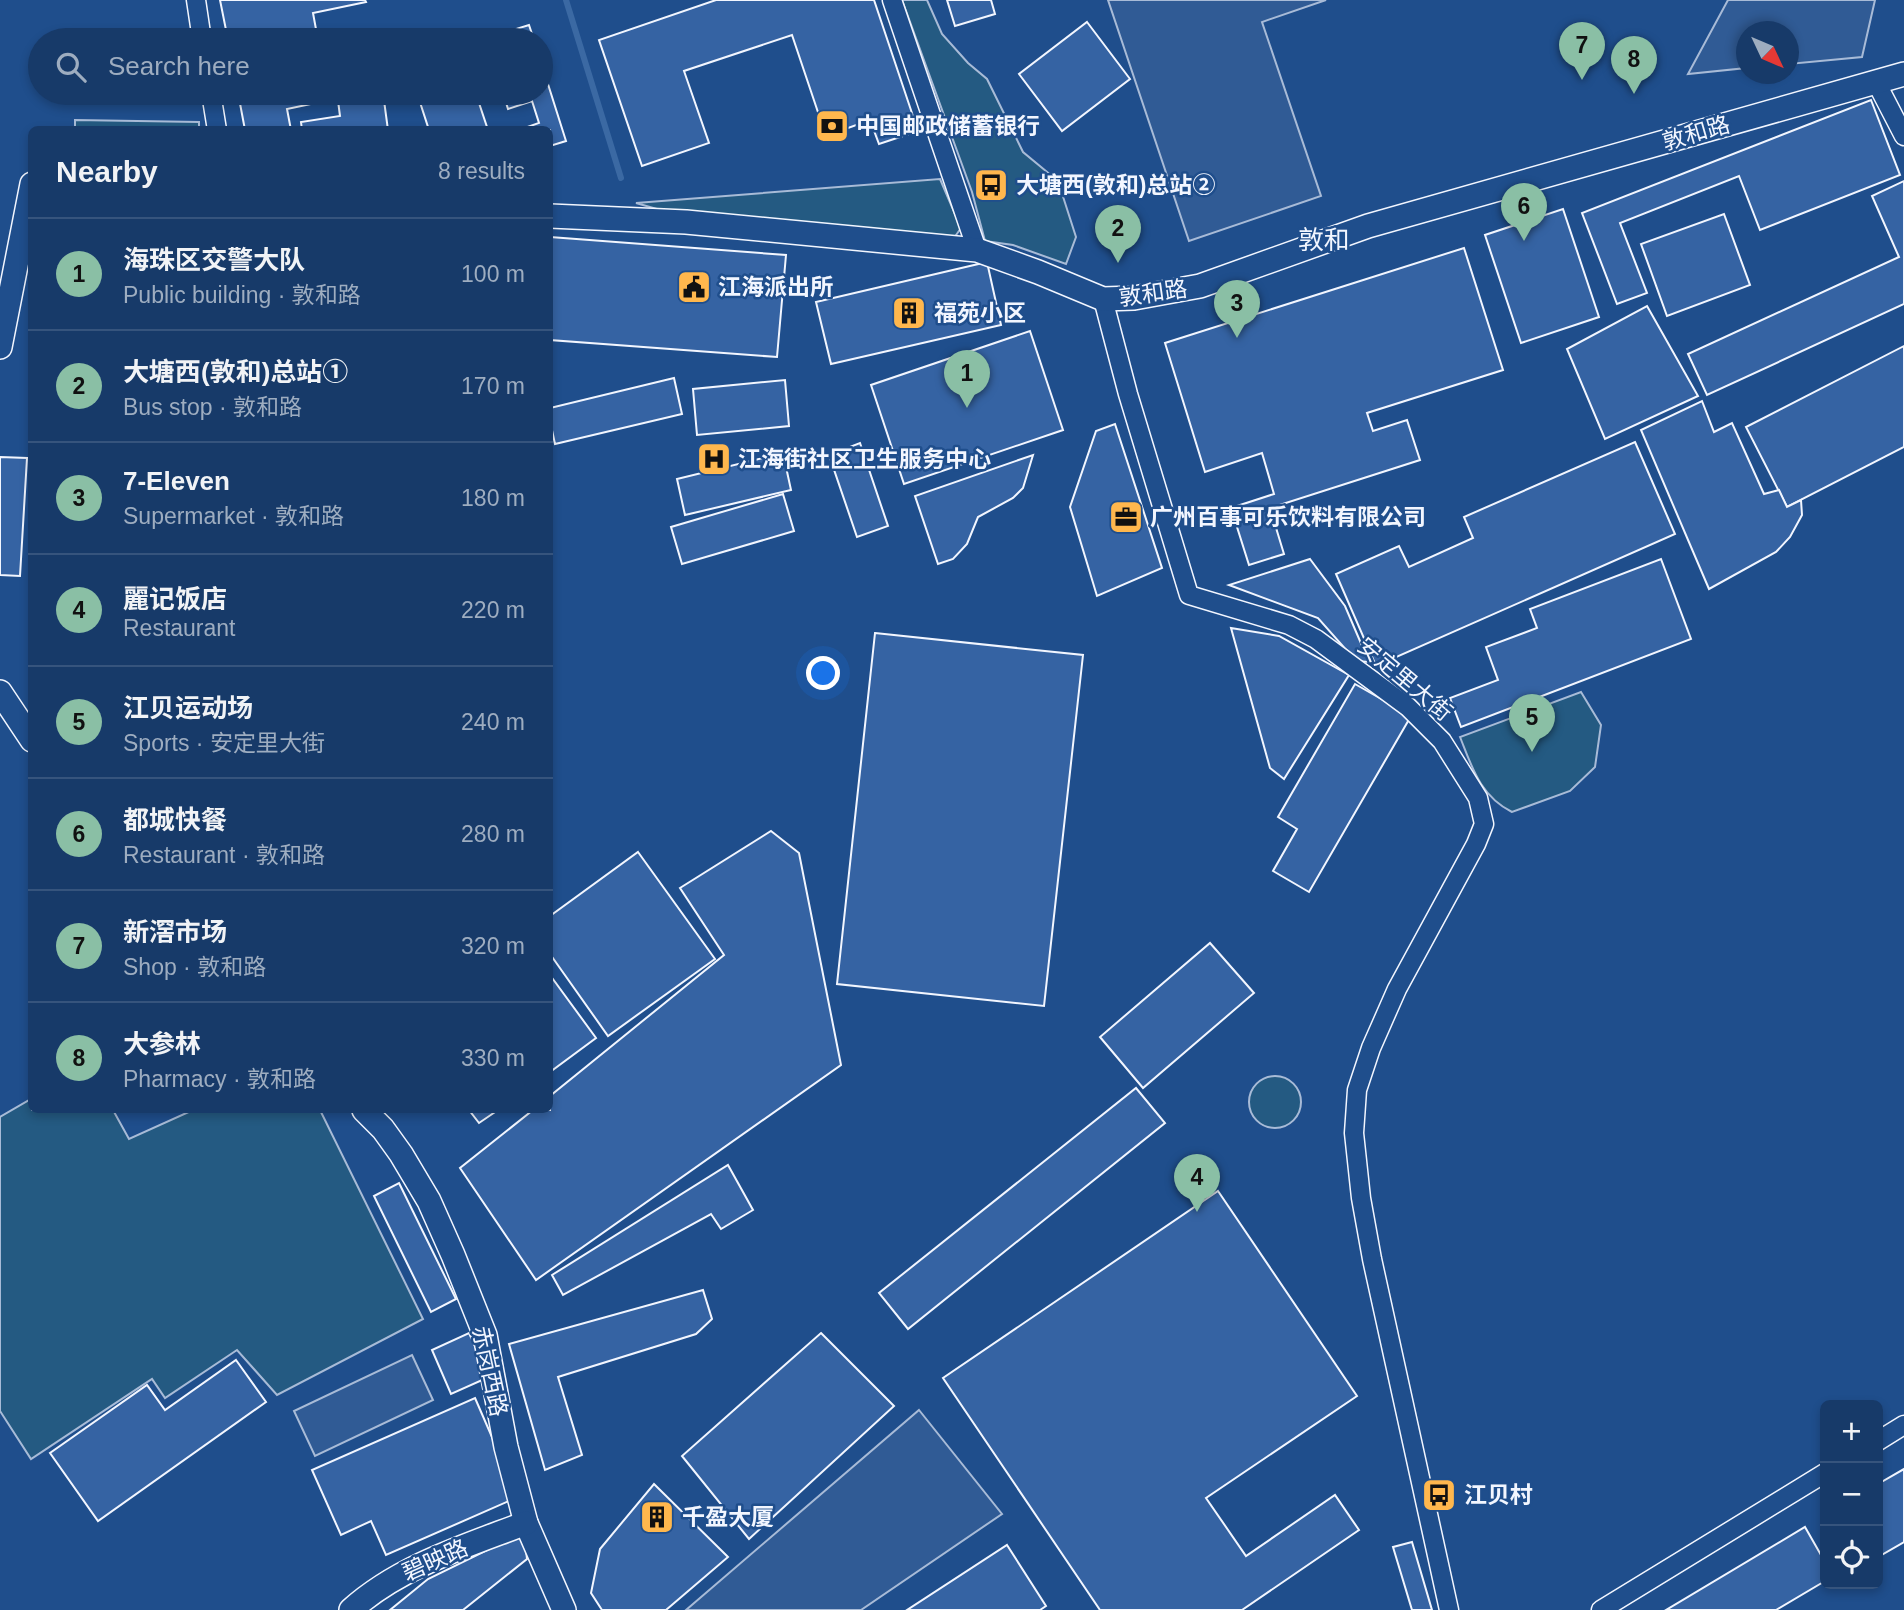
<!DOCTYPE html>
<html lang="en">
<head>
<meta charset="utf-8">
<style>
	:root { --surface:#173a69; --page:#244571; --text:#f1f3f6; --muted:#9eadc0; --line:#36547d; --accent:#8abfa5 }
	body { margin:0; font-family:Helvetica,"Noto Sans SC",sans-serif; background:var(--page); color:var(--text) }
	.controls { position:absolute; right:21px; bottom:21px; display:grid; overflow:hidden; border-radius:10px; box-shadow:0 4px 10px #0003 }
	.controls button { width:63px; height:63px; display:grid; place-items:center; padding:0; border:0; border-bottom:2px solid var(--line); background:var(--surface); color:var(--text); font:35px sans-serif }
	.compass { position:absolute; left:1736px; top:21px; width:63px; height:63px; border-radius:50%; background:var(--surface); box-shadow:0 4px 10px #0003; rotate:134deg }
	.you { position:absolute; left:824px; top:674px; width:24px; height:24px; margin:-18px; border:5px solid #fff; border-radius:50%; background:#1a73e8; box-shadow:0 0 0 10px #1a73e833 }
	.badge { display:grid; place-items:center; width:46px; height:46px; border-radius:50%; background:var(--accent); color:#111; font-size:23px; font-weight:700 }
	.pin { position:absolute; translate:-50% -58px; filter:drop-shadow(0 2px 4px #0008) }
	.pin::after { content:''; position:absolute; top:37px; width:24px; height:21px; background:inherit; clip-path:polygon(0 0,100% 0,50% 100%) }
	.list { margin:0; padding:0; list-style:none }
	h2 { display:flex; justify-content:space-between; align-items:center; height:91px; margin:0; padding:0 28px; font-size:30px }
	h2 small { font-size:23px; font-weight:400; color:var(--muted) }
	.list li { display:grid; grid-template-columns:46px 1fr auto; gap:21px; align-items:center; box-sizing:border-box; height:112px; padding:0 28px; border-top:2px solid var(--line) }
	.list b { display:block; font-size:26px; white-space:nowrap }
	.list p { margin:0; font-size:23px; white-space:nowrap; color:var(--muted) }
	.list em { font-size:23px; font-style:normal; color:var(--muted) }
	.icon { flex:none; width:38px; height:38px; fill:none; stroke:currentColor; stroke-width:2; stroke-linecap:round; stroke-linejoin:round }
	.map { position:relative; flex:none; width:1904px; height:1610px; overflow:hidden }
	.search { position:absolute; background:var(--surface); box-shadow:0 4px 10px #0003; left:28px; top:28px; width:525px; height:77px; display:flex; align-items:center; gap:18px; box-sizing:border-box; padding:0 24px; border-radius:38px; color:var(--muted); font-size:26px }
	.panel { position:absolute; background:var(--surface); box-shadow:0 4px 10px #0003; left:28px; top:126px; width:525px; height:987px; border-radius:10px }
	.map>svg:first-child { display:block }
</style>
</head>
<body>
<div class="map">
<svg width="1904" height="1610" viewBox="0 0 1904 1610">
	<rect width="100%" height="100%" fill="#1f4e8c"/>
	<!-- green -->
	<g fill="#245a82" stroke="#a8bbd7" stroke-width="2">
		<polygon points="902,0 927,0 942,34 968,63 987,79 1023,152 1058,181 1076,237 1066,264 1013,245 985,241 972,192"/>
		<polygon points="75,120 199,122 199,129 75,129"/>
		<polygon points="940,179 961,228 954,238 681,216 636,203"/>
		<path d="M1581,692L1601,725L1595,767L1570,791L1512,812C1480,796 1472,767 1460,737Z"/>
		<circle cx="1275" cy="1102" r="26"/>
		<polygon points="31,1099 32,1110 113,1110 129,1139 193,1110 320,1110 423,1319 277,1395 237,1350 165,1398 152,1379 31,1459 0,1411 0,1117"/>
	</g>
	<!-- parking -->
	<g fill="#305b95" stroke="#a8bbd7" stroke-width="2">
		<polygon points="1108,0 1326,0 1262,22 1321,196 1189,241"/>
		<polygon points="1728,0 1875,0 1862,57 1789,64 1788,32 1746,32 1746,68 1688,74"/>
		<polygon points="412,1355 433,1400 315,1456 294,1411"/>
		<polygon points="919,1410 1002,1514 861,1610 686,1610"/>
	</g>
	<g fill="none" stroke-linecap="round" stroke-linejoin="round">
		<!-- stream -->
		<polyline stroke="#3b69a3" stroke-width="6" points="566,0 621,178"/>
	</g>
	<!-- building -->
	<g fill="#3563a3" stroke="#f2f6ff" stroke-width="2">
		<polygon points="220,0 365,0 366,2 313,13 318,40 228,40"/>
		<polygon points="716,0 874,0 918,131 879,144 870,120 826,136 792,35 684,71 709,143 642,166 599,40"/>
		<polygon points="947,0 991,0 995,14 955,26"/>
		<polygon points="1087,22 1130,79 1062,131 1019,74"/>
		<polygon points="529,25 534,40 480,40"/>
		<polygon points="541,62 566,141 550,146 550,130 519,130 539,123 532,101 508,109 503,93 541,93"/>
		<polygon points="238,93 329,93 330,100 287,109 291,130 245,130"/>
		<polygon points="337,93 383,93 388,130 302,130 301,122 340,116"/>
		<polygon points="417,93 480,93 476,94 488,130 429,130"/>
		<polygon points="1871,100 1900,175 1760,230 1739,176 1620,223 1647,293 1617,304 1582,213"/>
		<polygon points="1904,181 1904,304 1707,395 1688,354 1899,257 1872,196"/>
		<polygon points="1563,209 1599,317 1521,343 1485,235"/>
		<polygon points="1724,214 1750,285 1667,316 1641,244"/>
		<polygon points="550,237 786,255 777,357 550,340"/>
		<polygon points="1464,248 1503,370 1367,413 1373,431 1407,420 1420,460 1270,508 1284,554 1249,565 1231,508 1274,494 1262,453 1205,472 1165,343"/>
		<polygon points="987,262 1001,325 831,364 816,302"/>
		<polygon points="1647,306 1698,396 1605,439 1567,349"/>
		<polygon points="1030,331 1063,430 904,484 871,385"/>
		<polygon points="1904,346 1904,447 1787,507 1746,427"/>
		<polygon points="674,378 682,414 555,444 550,421 550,408"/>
		<polygon points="785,380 789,426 697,435 693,389"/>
		<polygon points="1702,401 1714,432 1732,423 1764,494 1779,490 1787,507 1801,500 1802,515 1790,537 1776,552 1709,589 1641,430"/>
		<polygon points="1115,424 1162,568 1097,596 1070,507 1096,431"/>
		<polygon points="1635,442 1675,534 1376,666 1336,574 1399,546 1409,567 1473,538 1464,517"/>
		<polygon points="860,443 888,526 857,537 829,455"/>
		<polygon points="783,453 791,490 685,515 677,479"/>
		<polygon points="1033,455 1023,488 1013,498 978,517 967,544 953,559 938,564 915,496"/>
		<polygon points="0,457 27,458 20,576 0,575"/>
		<polygon points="783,494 794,531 682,564 671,527"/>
		<polygon points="1310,559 1345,606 1369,662 1356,661 1318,618 1229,585"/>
		<polygon points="1661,559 1691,639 1461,727 1450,698 1498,680 1486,647 1537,628 1530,609"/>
		<polygon points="1231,628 1279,636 1349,675 1284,779 1270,768"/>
		<polygon points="875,633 1083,655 1044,1006 837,984"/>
		<polygon points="1355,684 1411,716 1309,892 1273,871 1297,829 1278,817"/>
		<polygon points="771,831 799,853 841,1065 536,1280 460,1168 533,1110 550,1110 550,1096 724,955 680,888"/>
		<polygon points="638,852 715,959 608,1036 550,954 550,916"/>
		<polygon points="1210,943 1254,993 1143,1088 1100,1037"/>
		<polygon points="550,975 596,1038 550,1072"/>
		<polygon points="1136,1088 1165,1123 908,1329 879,1293"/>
		<polygon points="469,1110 498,1110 479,1123"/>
		<polygon points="728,1165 753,1210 721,1229 711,1214 563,1295 552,1275"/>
		<polygon points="399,1183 456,1299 431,1312 374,1196"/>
		<polygon points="1218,1191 1357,1396 1206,1498 1246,1556 1335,1495 1359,1530 1242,1610 1100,1610 943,1378"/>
		<polygon points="703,1290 712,1319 696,1334 558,1377 582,1455 545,1470 509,1344"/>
		<polygon points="469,1333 489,1377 451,1394 432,1350"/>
		<polygon points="821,1333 894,1406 749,1539 682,1456"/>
		<polygon points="236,1360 266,1402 98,1521 50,1453 147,1385 165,1410"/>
		<polygon points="475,1398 518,1497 386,1555 371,1521 341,1535 312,1470"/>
		<polygon points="1904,1469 1904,1542 1878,1557 1878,1484"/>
		<polygon points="654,1484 728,1557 666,1610 602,1610 591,1593 600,1549"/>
		<polygon points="1805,1527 1825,1562 1825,1581 1776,1610 1666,1610"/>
		<polygon points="524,1532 527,1559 463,1610 390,1610 428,1579"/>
		<polygon points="1412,1542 1432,1610 1412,1610 1393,1547"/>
		<polygon points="1007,1545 1046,1606 1040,1610 907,1610"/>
	</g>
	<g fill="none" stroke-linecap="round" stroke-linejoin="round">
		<!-- minor casing -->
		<g stroke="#f2f6ff" stroke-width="21">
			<g id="minor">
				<polyline points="196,0 202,40"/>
				<polyline points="892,0 977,250"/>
				<polyline points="1876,82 1904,136"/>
				<polyline points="211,93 217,130"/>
				<polyline points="1103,299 1128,394 1189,595 1289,625 1316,639 1408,707 1442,741 1478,798 1484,824 1476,844 1397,989 1371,1048 1357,1090 1354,1133 1361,1198 1372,1259 1449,1610"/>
				<polyline points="1878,1441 1904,1425"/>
				<polyline points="1601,1610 1825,1473"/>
			</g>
		</g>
		<!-- tertiary casing -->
		<g stroke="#f2f6ff" stroke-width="26">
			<g id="tertiary">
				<polyline points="550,216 686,222 977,250 1038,272 1103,299 1134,298 1200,286 1368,226 1904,74"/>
				<polyline points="0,347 32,184"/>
				<polyline points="0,692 32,740"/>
				<polyline points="364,1110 383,1129 401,1154 429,1201 453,1255 485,1335 506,1447 526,1523 564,1610"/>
				<path d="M351,1610C400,1566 466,1546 526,1523"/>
			</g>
		</g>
		<!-- minor -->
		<use href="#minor" stroke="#1f4e8c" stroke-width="18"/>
		<!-- tertiary -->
		<use href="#tertiary" stroke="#1f4e8c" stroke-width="23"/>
	</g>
	<!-- icons -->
	<defs>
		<g id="bank-square" transform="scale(1.75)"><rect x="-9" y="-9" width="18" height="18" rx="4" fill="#ffb74d" stroke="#1f4e8c"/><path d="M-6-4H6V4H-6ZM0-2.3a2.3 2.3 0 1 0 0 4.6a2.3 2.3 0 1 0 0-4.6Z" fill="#111"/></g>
		<g id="bus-square" transform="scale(1.75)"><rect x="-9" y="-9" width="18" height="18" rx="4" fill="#ffb74d" stroke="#1f4e8c"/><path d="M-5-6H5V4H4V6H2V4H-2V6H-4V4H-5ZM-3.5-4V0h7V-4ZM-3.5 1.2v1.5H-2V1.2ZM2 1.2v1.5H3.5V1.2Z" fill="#111"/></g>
		<g id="civic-square" transform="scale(1.75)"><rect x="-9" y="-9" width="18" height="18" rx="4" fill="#ffb74d" stroke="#1f4e8c"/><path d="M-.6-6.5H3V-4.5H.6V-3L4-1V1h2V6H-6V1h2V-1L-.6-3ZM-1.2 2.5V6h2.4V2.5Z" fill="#111"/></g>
		<g id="building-square" transform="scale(1.75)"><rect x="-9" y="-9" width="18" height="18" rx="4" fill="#ffb74d" stroke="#1f4e8c"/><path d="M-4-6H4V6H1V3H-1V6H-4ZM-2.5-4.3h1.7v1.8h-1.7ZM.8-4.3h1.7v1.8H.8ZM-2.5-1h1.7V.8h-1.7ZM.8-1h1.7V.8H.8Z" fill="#111"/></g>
		<g id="hospital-square" transform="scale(1.75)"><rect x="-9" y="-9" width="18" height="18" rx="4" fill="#ffb74d" stroke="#1f4e8c"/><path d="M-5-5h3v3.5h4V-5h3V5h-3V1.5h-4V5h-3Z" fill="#111"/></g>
		<g id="office-square" transform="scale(1.75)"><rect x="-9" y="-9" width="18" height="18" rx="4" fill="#ffb74d" stroke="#1f4e8c"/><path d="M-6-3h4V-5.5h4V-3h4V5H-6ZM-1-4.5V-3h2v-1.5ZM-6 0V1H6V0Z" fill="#111"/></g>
	</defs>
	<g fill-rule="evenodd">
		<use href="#bank-square" x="832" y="126"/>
		<use href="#bus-square" x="991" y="185"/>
		<use href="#civic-square" x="694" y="287"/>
		<use href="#building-square" x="909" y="313"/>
		<use href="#hospital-square" x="714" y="459"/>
		<use href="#office-square" x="1126" y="517"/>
		<use href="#bus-square" x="1439" y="1495"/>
		<use href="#building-square" x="657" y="1517"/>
	</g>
	<g text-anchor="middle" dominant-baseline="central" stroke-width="5" stroke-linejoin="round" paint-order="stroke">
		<!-- poi labels -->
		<g font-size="23" font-weight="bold" fill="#f2f6ff" stroke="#1f4e8c" text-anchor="start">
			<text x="856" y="126">中国邮政储蓄银行</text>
			<text x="1016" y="185">大塘西(敦和)总站②</text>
			<text x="718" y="287">江海派出所</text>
			<text x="934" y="313">福苑小区</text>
			<text x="738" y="459">江海街社区卫生服务中心</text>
			<text x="1150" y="517">广州百事可乐饮料有限公司</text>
			<text x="1464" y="1495">江贝村</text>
			<text x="682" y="1517">千盈大厦</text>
		</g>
		<!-- street labels -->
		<g font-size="23" fill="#f2f6ff" stroke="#1f4e8c">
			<text transform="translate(1696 133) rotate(-16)">敦和路</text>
			<text transform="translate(1153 293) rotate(-8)">敦和路</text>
			<text transform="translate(1405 679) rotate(40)">安定里大街</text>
			<text transform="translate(490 1371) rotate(78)">赤岗西路</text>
			<text transform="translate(435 1560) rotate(-24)">碧映路</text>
		</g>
		<!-- quarter labels -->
		<g font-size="26" fill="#f2f6ff" stroke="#1f4e8c">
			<text x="1324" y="240">敦和</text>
		</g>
	</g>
</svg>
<div class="controls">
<button>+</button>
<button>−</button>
<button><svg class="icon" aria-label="locate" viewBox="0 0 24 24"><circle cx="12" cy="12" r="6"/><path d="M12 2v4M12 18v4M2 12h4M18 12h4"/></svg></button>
</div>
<svg class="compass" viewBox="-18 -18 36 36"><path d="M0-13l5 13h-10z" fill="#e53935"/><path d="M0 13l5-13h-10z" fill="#9eadc0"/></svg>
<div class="you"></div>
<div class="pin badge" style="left:967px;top:408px">1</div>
<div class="pin badge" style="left:1118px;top:263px">2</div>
<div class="pin badge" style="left:1237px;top:338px">3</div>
<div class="pin badge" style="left:1197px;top:1212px">4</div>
<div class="pin badge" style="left:1532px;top:752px">5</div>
<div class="pin badge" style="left:1524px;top:241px">6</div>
<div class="pin badge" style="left:1582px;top:80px">7</div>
<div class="pin badge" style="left:1634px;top:94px">8</div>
<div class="search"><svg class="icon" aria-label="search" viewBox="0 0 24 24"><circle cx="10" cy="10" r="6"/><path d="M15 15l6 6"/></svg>Search here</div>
<section class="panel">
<h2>Nearby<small>8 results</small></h2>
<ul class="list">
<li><span class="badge">1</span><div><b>海珠区交警大队</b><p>Public building · 敦和路</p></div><em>100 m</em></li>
<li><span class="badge">2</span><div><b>大塘西(敦和)总站①</b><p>Bus stop · 敦和路</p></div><em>170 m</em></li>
<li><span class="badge">3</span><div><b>7-Eleven</b><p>Supermarket · 敦和路</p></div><em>180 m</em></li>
<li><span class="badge">4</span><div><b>麗记饭店</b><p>Restaurant</p></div><em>220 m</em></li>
<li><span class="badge">5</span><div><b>江贝运动场</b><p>Sports · 安定里大街</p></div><em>240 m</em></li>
<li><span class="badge">6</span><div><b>都城快餐</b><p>Restaurant · 敦和路</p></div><em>280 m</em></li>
<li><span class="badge">7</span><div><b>新滘市场</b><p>Shop · 敦和路</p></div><em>320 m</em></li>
<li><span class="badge">8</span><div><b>大参林</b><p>Pharmacy · 敦和路</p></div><em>330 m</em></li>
</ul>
</section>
</div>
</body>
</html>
